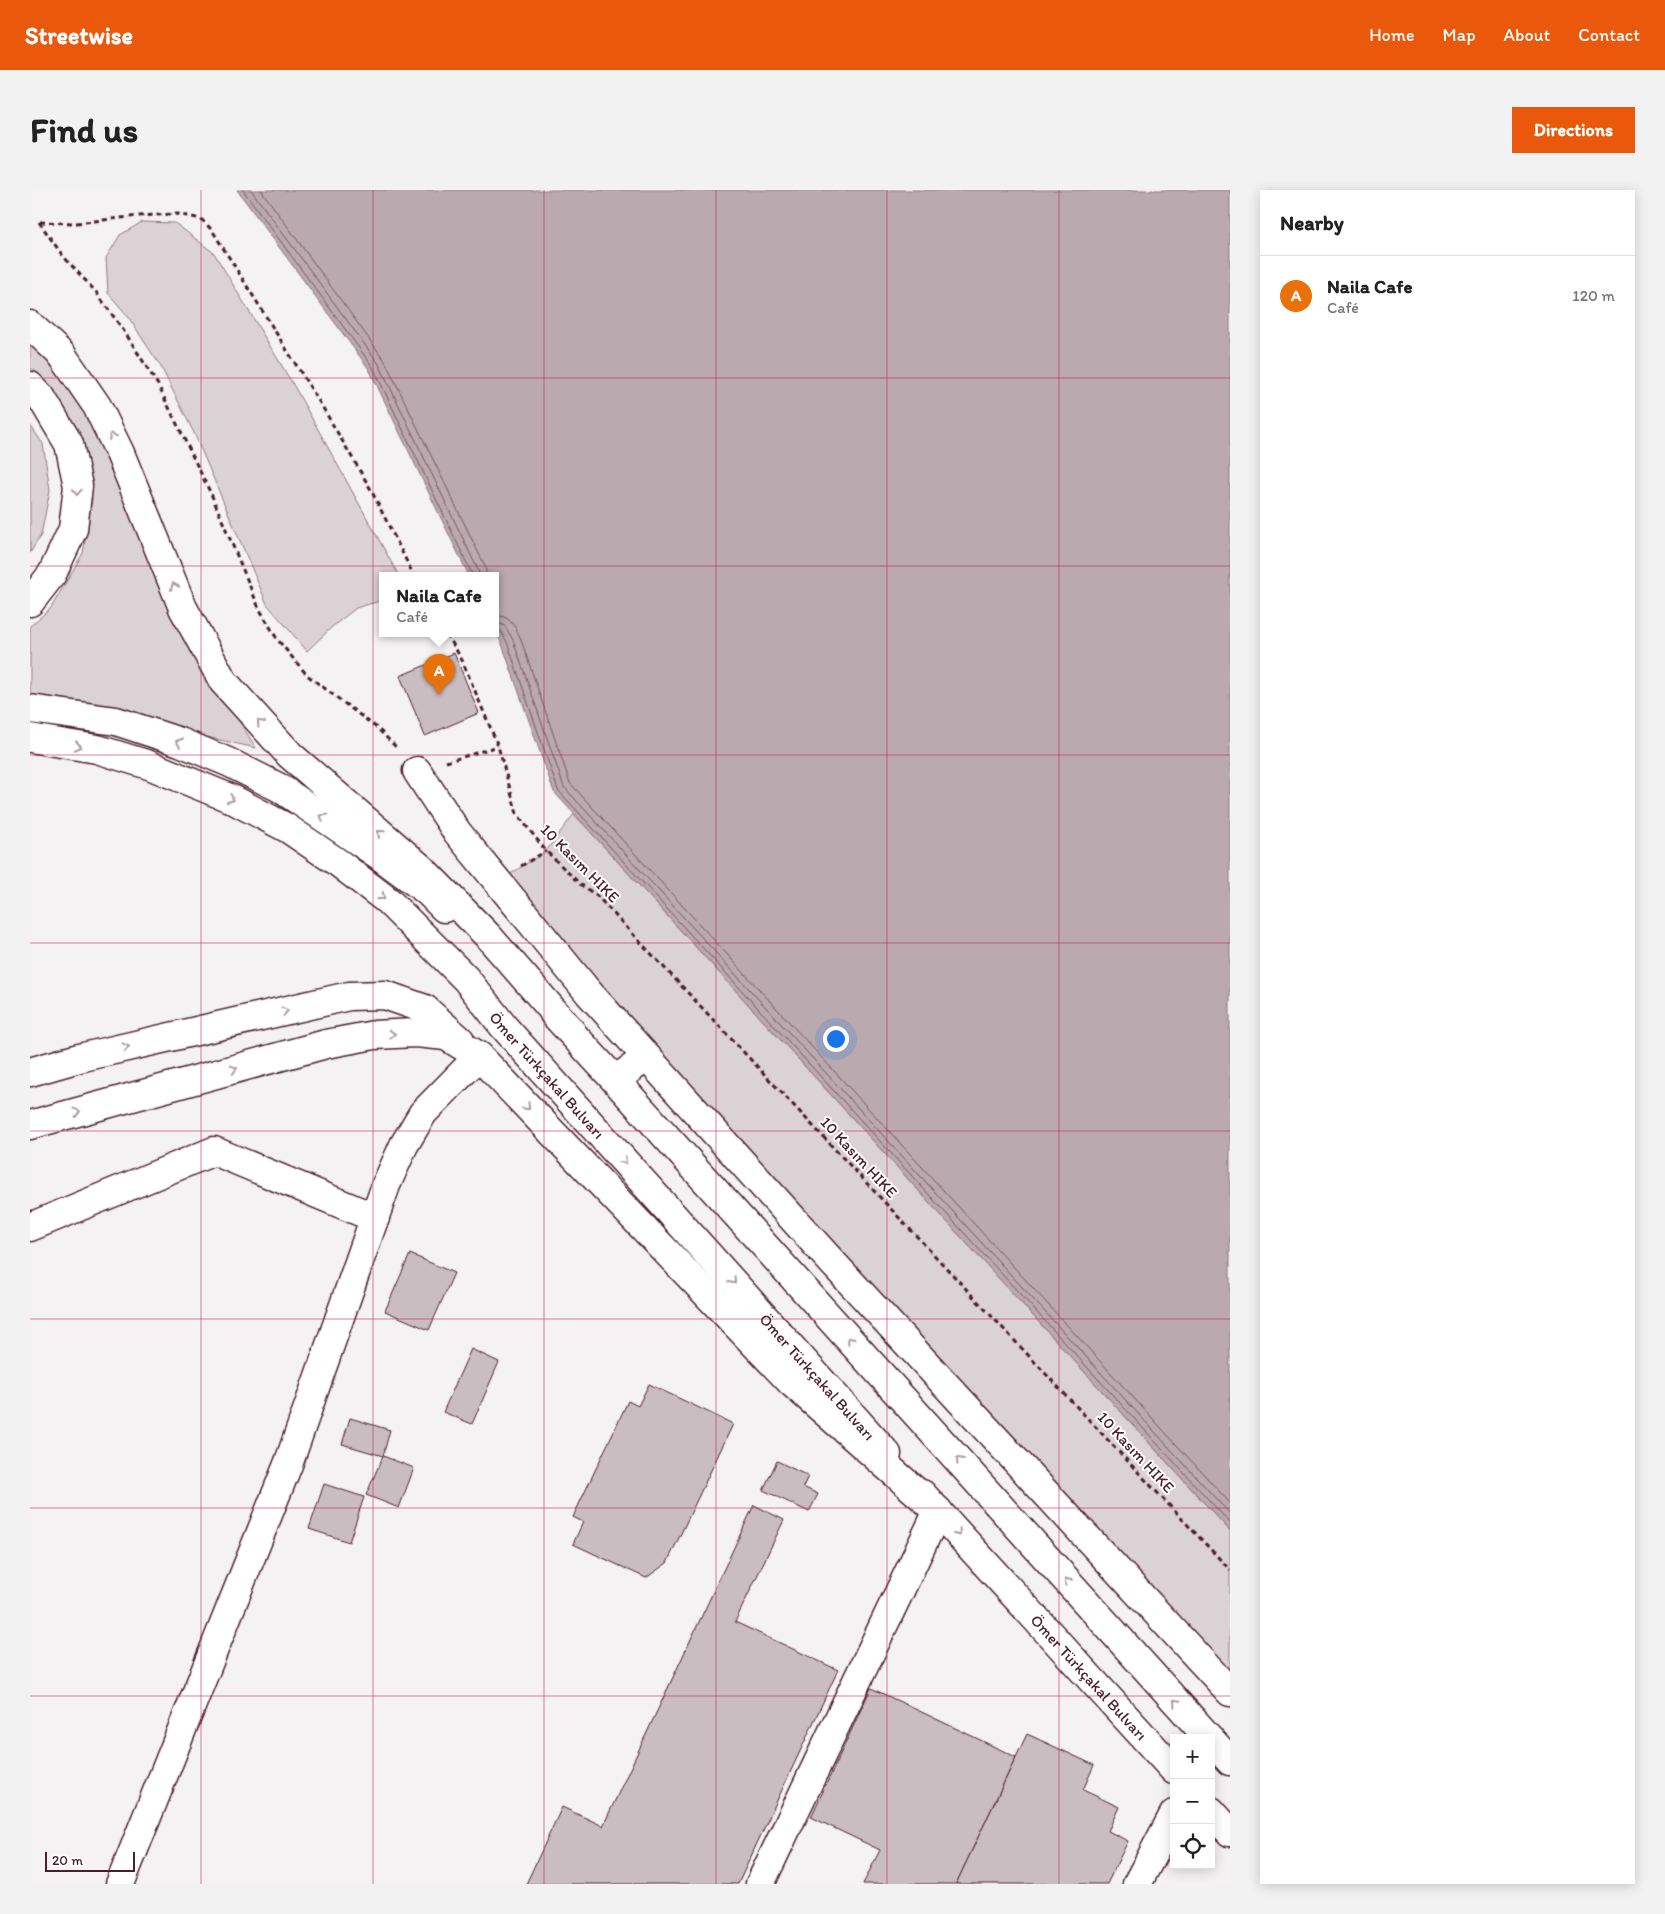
<!DOCTYPE html>
<html lang="en">
<head>
<meta charset="utf-8">
<style>
	:root { --surface:#fff; --page:#f2f2f2; --text:#222; --muted:#767676; --line:#e0e0e0; --accent:#ea580c }
	body { margin:0; font-family:Itim,sans-serif; background:var(--page); color:var(--text) }
	.controls { position:absolute; right:15px; bottom:15px; display:grid; overflow:hidden; border-radius:0px; box-shadow:0 2px 12px #0003 }
	.controls button { width:45px; height:45px; display:grid; place-items:center; padding:0; border:0; border-bottom:1px solid var(--line); background:var(--surface); color:var(--text); font:25px sans-serif }
	.scale { position:absolute; left:15px; bottom:12px; width:90px; box-sizing:border-box; padding-left:5px; border:2px solid #4a1f2b; border-top:0; font-size:14px; line-height:18px; white-space:nowrap; color:#4a1f2b; -webkit-text-stroke:4px #fff; paint-order:stroke }
	.you { position:absolute; left:805px; top:848px; width:18px; height:18px; margin:-12px; border:4px solid #fff; border-radius:50%; background:#1a73e8; box-shadow:0 0 0 8px #1a73e833 }
	.badge { display:grid; place-items:center; width:32px; height:32px; border-radius:50%; background:var(--accent); color:#fff; font-size:16px; font-weight:700 }
	.pin { position:absolute; translate:-50% -41px; filter:drop-shadow(0 1px 2px #0008) }
	.pin::after { content:''; position:absolute; top:26px; width:18px; height:15px; background:inherit; clip-path:polygon(0 0,100% 0,50% 100%) }
	.popup { position:absolute; left:349px; top:382px; width:120px; height:65px; box-sizing:border-box; display:grid; place-content:center; border-radius:0px; background:var(--surface); filter:drop-shadow(0 1px 4px #0005); font-size:16px; white-space:nowrap; color:var(--muted) }
	.popup b { font-size:19px; color:var(--text) }
	.popup::after { content:''; position:absolute; left:50%; top:100%; margin-left:-10px; border:10px solid transparent; border-top-color:var(--surface) }
	.list { margin:0; padding:0; list-style:none }
	h2 { display:flex; justify-content:space-between; align-items:center; height:65px; margin:0; padding:0 20px; font-size:21px }
	h2 small { font-size:16px; font-weight:400; color:var(--muted) }
	.list li { display:grid; grid-template-columns:32px 1fr auto; gap:15px; align-items:center; box-sizing:border-box; height:80px; padding:0 20px; border-top:1px solid var(--line) }
	.list b { display:block; font-size:19px; white-space:nowrap }
	.list p { margin:0; font-size:16px; white-space:nowrap; color:var(--muted) }
	.list em { font-size:16px; font-style:normal; color:var(--muted) }
	.icon { flex:none; width:28px; height:28px; fill:none; stroke:currentColor; stroke-width:2; stroke-linecap:round; stroke-linejoin:round }
	.map { position:relative; flex:none; width:1200px; height:1694px; overflow:hidden; border-radius:0px }
	header { display:flex; align-items:center; gap:30px; box-sizing:border-box; height:70px; padding:0 25px; background:var(--accent); color:#fff }
	header strong { font-size:24px }
	nav { display:flex; gap:28px; margin-inline-start:auto; font-size:18px }
	.intro { display:flex; align-items:center; justify-content:space-between; box-sizing:border-box; height:120px; padding:0 30px }
	h1 { margin:0; font-size:35px }
	.button { padding:12px 22px; border-radius:0px; background:var(--accent); color:#fff; font-size:18px; font-weight:700 }
	main { display:flex; gap:30px; padding:0 30px }
	aside { flex:1; background:var(--surface); border-radius:0px; box-shadow:0 2px 12px #0003 }
	.map>svg:first-child { display:block }
</style>
</head>
<body>
<header>
<strong>Streetwise</strong>
<nav><a>Home</a><a>Map</a><a>About</a><a>Contact</a></nav>
</header>
<div class="intro"><h1>Find us</h1><a class="button">Directions</a></div>
<main>
<div class="map">
<svg width="1200" height="1694" viewBox="0 0 1200 1694">
	<rect width="100%" height="100%" fill="#f4f2f2"/>
	<filter id="ink" filterUnits="userSpaceOnUse"><feTurbulence type="fractalNoise" baseFrequency=".02" numOctaves="2"/><feDisplacementMap in="SourceGraphic" scale="10" xChannelSelector="R" yChannelSelector="G"/><feConvolveMatrix kernelMatrix="1 2 1 2 8 2 1 2 1" color-interpolation-filters="sRGB"/></filter>
	<g filter="url(#ink)">
		<!-- green -->
		<g fill="#dbd2d5" stroke="#927880">
			<polygon points="112,32 145,33 184,63 264,196 369,386 353,386 353,410 326,418 302,437 277,461 237,414 165,245 131,177 97,125 78,103 76,68 90,45"/>
			<polygon points="0,152 28,184 65,239 162,456 226,558 0,507 0,436 21,418 53,363 62,309 52,256 8,183 0,178"/>
			<polygon points="0,235 13,254 20,300 11,345 0,363"/>
			<polygon points="544,624 1200,1341 1200,1505 468,692 516,661"/>
		</g>
		<!-- water -->
		<polygon fill="#baa9ae" stroke="#8d727a" points="207,0 1200,0 1200,1341 524,602 472,454 465,440 465,386 439,386 339,179"/>
		<g fill="none" stroke-linecap="round" stroke-linejoin="round">
			<!-- shore -->
			<g stroke="#77565f" stroke-width="1">
				<polyline points="213,0 343,177 443,386"/>
				<polyline points="221,0 349,174 448,380 450,386"/>
				<polyline points="231,0 355,171 455,376 457,386"/>
				<path d="M465,425C480,426 484,435 490,447L540,593L1200,1313"/>
				<polyline points="465,432 475,436 483,450 534,597 1200,1324"/>
				<polyline points="465,438 471,441 477,452 528,600 1200,1333"/>
			</g>
		</g>
		<!-- building -->
		<g fill="#cabdc1" stroke="#4a1f2b">
			<polygon points="424,463 449,523 395,546 370,486"/>
			<polygon points="380,1064 424,1083 399,1140 355,1121"/>
			<polygon points="441,1159 469,1172 442,1234 413,1222"/>
			<polygon points="619,1194 703,1234 637,1373 616,1388 543,1354 553,1332 543,1327 598,1211 608,1216"/>
			<polygon points="320,1228 360,1240 353,1266 312,1254"/>
			<polygon points="353,1266 384,1278 369,1318 336,1305"/>
			<polygon points="747,1271 778,1286 773,1297 788,1304 779,1322 733,1300"/>
			<polygon points="294,1294 334,1307 319,1352 279,1339"/>
			<polygon points="724,1315 754,1330 705,1432 808,1480 708,1694 496,1694 532,1617 573,1636"/>
			<polygon points="841,1498 986,1567 926,1694 833,1694 850,1660 781,1627"/>
			<polygon points="997,1544 1064,1575 1053,1600 1089,1617 1078,1641 1098,1651 1077,1694 926,1694"/>
		</g>
		<g fill="none" stroke-linecap="round" stroke-linejoin="round">
			<!-- minor casing -->
			<g stroke="#4a1f2b" stroke-width="31">
				<g id="minor">
					<polyline points="387,581 427,642 559,803 802,1072 1200,1502"/>
					<polyline points="585,890 617,867"/>
					<polyline points="0,1037 184,961 345,1028"/>
					<polyline points="90,1694 259,1272 356,995 374,955 393,923 449,866"/>
					<polyline points="730,1694 908,1321"/>
					<polyline points="1107,1694 1144,1624"/>
				</g>
			</g>
			<!-- major casing -->
			<g stroke="#4a1f2b" stroke-width="31">
				<g id="major">
					<polyline points="0,519 86,531 150,552 198,572 250,598 350,666 397,701 414,718"/>
					<path id="s1" d="M0,548L67,559L119,575L202,609L257,638L310,674L358,711L436,789L474,837L857,1264"/>
					<polyline points="524,824 585,890 1179,1548"/>
					<path id="s2" d="M892,1304L1144,1580"/>
					<polyline points="1181,1550 1200,1571"/>
					<polyline points="1181,1621 1200,1642"/>
				</g>
			</g>
			<!-- highway casing -->
			<g stroke="#4a1f2b" stroke-width="31">
				<g id="highway">
					<polyline points="0,135 32,165 67,216 90,263 153,418 193,491 260,565 392,679 458,746 541,841"/>
					<polyline points="0,196 11,207 39,254 48,296 43,339 22,384 0,412"/>
					<polyline points="0,882 49,868 319,806 355,805 395,819 430,850"/>
					<polyline points="0,935 296,854 344,845 386,843 416,846 449,866 761,1192 908,1321"/>
				</g>
			</g>
			<!-- path -->
			<g stroke="#4a1f2b" stroke-width="3" stroke-dasharray="5 4" stroke-linecap="butt">
				<polyline points="9,32 33,66 66,102 96,144 128,195 182,306 229,418 247,449 277,485 347,538 368,559"/>
				<polyline points="10,32 46,33 108,26 148,24 171,29 182,40 293,218 340,298 384,386"/>
				<polyline points="417,444 432,470 468,556 487,624 516,661 550,694 567,706 1200,1380"/>
				<polyline points="416,572 468,556"/>
				<polyline points="491,676 516,661"/>
			</g>
			<!-- minor -->
			<use href="#minor" stroke="#fff" stroke-width="28"/>
			<!-- major -->
			<use href="#major" stroke="#fff" stroke-width="28"/>
			<!-- highway -->
			<use href="#highway" stroke="#fff" stroke-width="28"/>
		</g>
		<!-- one-way arrows -->
		<defs><path id="oneway-chevron" d="M-2-3.5L2.5 0L-2 3.5" fill="none" stroke-width="1.6" stroke-linecap="round" stroke-linejoin="round" transform="scale(1.25)"/></defs>
		<g stroke="#ae9aa0">
			<use href="#oneway-chevron" transform="translate(82 246) rotate(-115)"/>
			<use href="#oneway-chevron" transform="translate(47 302) rotate(93)"/>
			<use href="#oneway-chevron" transform="translate(144 396) rotate(-112)"/>
			<use href="#oneway-chevron" transform="translate(230 533) rotate(-132)"/>
			<use href="#oneway-chevron" transform="translate(149 552) rotate(-160)"/>
			<use href="#oneway-chevron" transform="translate(48 556) rotate(10)"/>
			<use href="#oneway-chevron" transform="translate(201 609) rotate(25)"/>
			<use href="#oneway-chevron" transform="translate(293 627) rotate(-146)"/>
			<use href="#oneway-chevron" transform="translate(350 643) rotate(-139)"/>
			<use href="#oneway-chevron" transform="translate(352 707) rotate(38)"/>
			<use href="#oneway-chevron" transform="translate(255 821) rotate(-13)"/>
			<use href="#oneway-chevron" transform="translate(362 844) rotate(-3)"/>
			<use href="#oneway-chevron" transform="translate(96 857) rotate(-13)"/>
			<use href="#oneway-chevron" transform="translate(204 879) rotate(-15)"/>
			<use href="#oneway-chevron" transform="translate(497 917) rotate(46)"/>
			<use href="#oneway-chevron" transform="translate(47 922) rotate(-15)"/>
			<use href="#oneway-chevron" transform="translate(594 971) rotate(48)"/>
			<use href="#oneway-chevron" transform="translate(703 1091) rotate(48)"/>
			<use href="#oneway-chevron" transform="translate(820 1150) rotate(-132)"/>
			<use href="#oneway-chevron" transform="translate(929 1270) rotate(-132)"/>
			<use href="#oneway-chevron" transform="translate(928 1343) rotate(48)"/>
			<use href="#oneway-chevron" transform="translate(1037 1391) rotate(-132)"/>
			<use href="#oneway-chevron" transform="translate(1146 1512) rotate(-132)"/>
		</g>
	</g>
	<!-- grid -->
	<path fill="none" stroke="#c2185b" stroke-width="1" stroke-opacity="0.55" d="M171,0V1694M343,0V1694M514,0V1694M686,0V1694M857,0V1694M1029,0V1694M0,188H1200M0,376H1200M0,565H1200M0,753H1200M0,941H1200M0,1129H1200M0,1318H1200M0,1506H1200"/>
	<g text-anchor="middle" dominant-baseline="central" stroke-width="4" stroke-linejoin="round" paint-order="stroke">
		<!-- street labels -->
		<g font-size="16" fill="#4a1f2b" stroke="#fff">
			<text transform="translate(550 673) rotate(45)">10 Kasım HIKE</text>
			<text stroke="none"><textPath href="#s1" startOffset="635">Ömer Türkçakal Bulvarı</textPath></text>
			<text transform="translate(829 967) rotate(47)">10 Kasım HIKE</text>
			<text stroke="none"><textPath href="#s1" startOffset="1040">Ömer Türkçakal Bulvarı</textPath></text>
			<text transform="translate(1106 1262) rotate(47)">10 Kasım HIKE</text>
			<text stroke="none"><textPath href="#s2" startOffset="248">Ömer Türkçakal Bulvarı</textPath></text>
		</g>
	</g>
</svg>
<div class="controls">
<button>+</button>
<button>−</button>
<button><svg class="icon" aria-label="locate" viewBox="0 0 24 24"><circle cx="12" cy="12" r="6"/><path d="M12 2v4M12 18v4M2 12h4M18 12h4"/></svg></button>
</div>
<div class="scale">20 m</div>
<div class="you"></div>
<div class="pin badge" style="left:409px;top:505px;background:#e8710a">A</div>
<div class="popup"><b>Naila Cafe</b>Café</div>
</div>
<aside>
<h2>Nearby<small></small></h2>
<ul class="list">
<li><span class="badge" style="background:#e8710a">A</span><div><b>Naila Cafe</b><p>Café</p></div><em>120 m</em></li>
</ul>
</aside>
</main>
</body>
</html>
